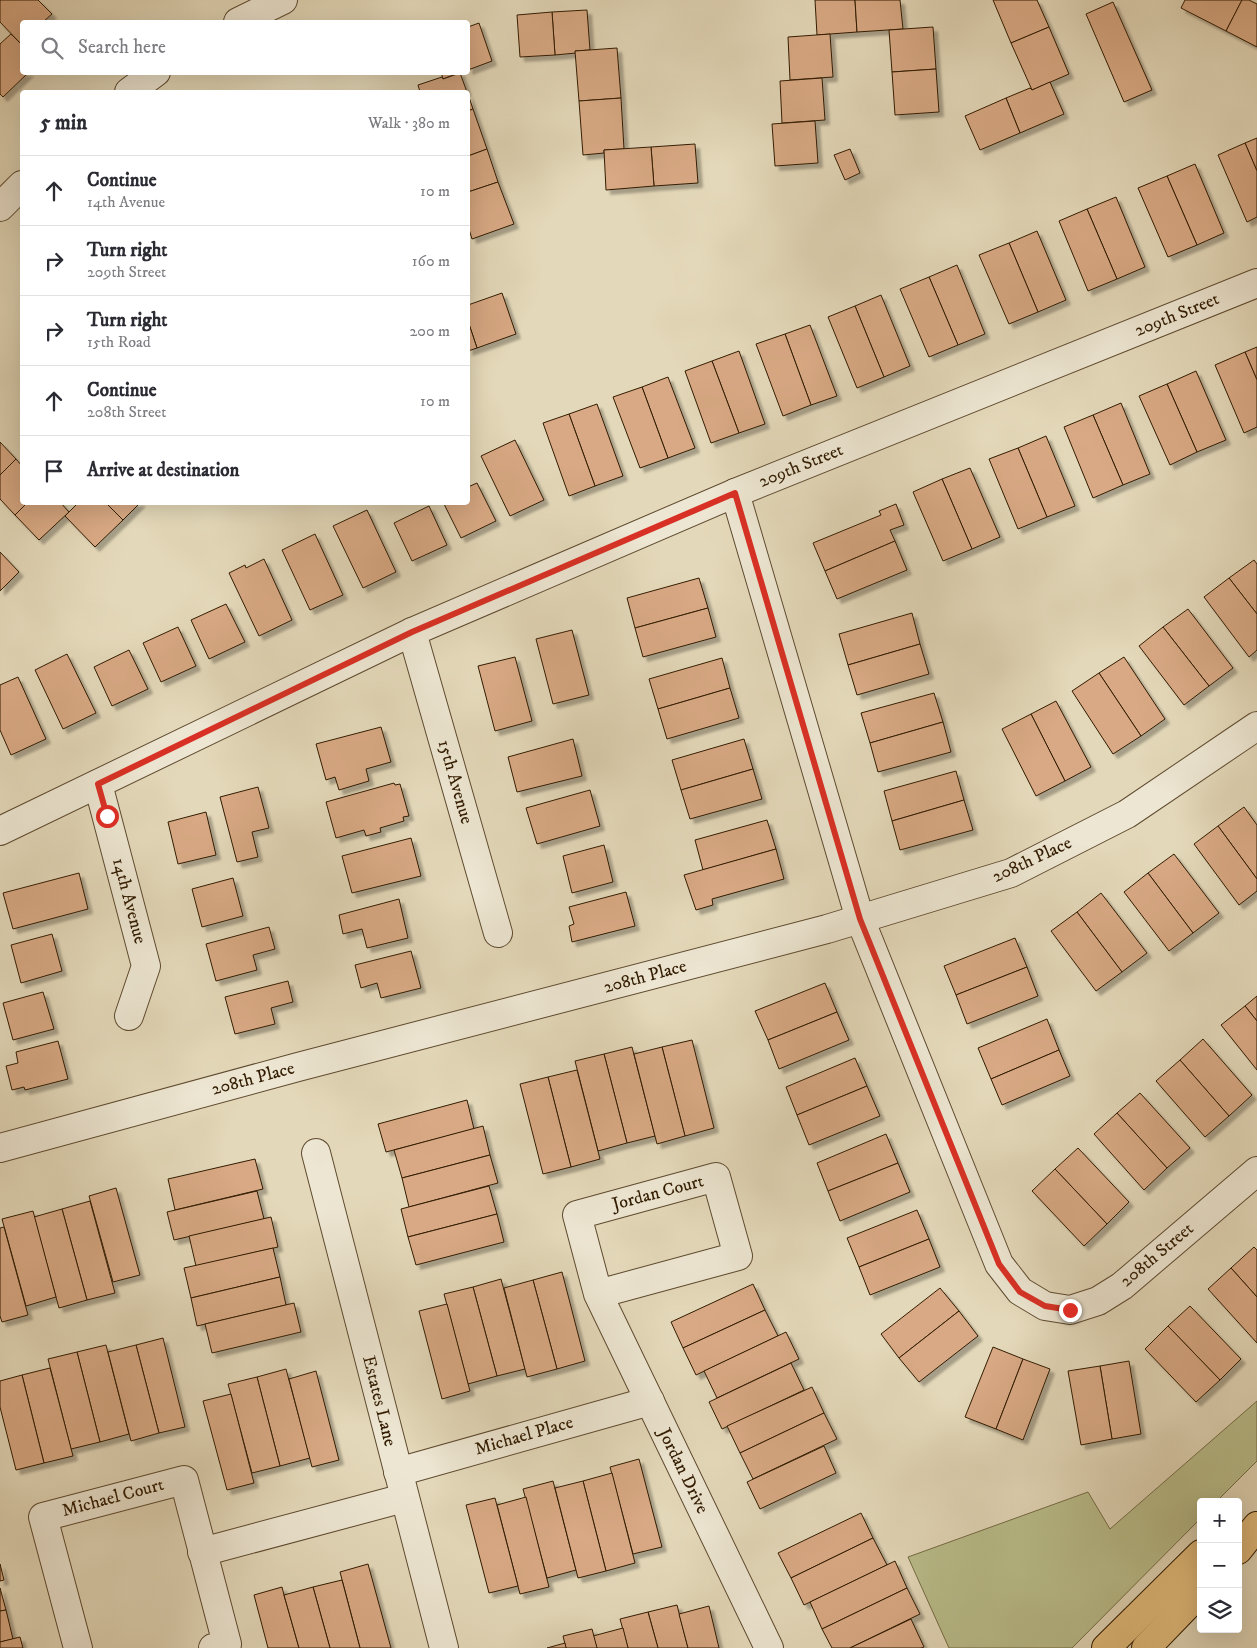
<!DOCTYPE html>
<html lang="en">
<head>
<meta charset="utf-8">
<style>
	:root { --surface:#fff; --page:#f2f2f3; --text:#2b2b33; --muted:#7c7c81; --line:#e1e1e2 }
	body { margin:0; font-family:"IM FELL DW Pica",serif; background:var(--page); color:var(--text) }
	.controls { position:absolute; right:15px; bottom:15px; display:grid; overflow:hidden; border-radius:5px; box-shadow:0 5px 20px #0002 }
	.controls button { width:45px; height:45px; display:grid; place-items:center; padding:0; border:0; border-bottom:1px solid var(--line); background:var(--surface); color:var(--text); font:25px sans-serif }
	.stop { position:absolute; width:15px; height:15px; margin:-11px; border:4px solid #d93025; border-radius:50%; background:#fff }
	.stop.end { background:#d93025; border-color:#fff; box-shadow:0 1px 5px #0008 }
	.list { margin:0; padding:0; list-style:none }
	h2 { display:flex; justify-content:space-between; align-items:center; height:65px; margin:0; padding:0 20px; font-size:21px }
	h2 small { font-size:16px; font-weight:400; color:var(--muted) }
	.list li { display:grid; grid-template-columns:32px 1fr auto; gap:15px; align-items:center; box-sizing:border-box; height:70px; padding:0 20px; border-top:1px solid var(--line) }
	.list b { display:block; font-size:19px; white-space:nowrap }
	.list p { margin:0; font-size:16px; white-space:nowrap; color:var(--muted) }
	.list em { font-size:16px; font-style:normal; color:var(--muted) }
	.icon { flex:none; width:28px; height:28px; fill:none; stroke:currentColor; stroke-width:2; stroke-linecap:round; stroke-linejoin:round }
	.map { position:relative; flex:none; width:1257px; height:1648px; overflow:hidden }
	.search { position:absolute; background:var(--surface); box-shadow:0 5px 20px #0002; left:20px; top:20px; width:450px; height:55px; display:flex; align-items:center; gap:12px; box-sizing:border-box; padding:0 18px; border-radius:5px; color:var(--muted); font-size:19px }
	.panel { position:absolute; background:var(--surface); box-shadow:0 5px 20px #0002; left:20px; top:90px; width:450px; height:415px; border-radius:5px }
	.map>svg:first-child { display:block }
</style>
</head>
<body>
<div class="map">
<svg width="1257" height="1648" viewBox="0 0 1257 1648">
	<defs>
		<filter id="shadow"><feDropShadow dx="4.5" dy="4.5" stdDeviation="1" flood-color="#0004"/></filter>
	</defs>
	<rect width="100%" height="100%" fill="#e3d8b9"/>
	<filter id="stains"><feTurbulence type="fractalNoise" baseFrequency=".004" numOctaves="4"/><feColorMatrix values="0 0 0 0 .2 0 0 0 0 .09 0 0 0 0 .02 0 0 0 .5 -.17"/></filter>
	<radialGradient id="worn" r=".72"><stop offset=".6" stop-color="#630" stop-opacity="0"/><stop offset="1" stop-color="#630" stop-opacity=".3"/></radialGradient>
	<!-- green -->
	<polygon fill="#b9bd8b" stroke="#756c46" points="1257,1401 1257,1461 1216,1502 1201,1502 1201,1518 1072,1648 949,1648 908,1557 1088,1492 1110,1529"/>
	<!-- building -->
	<g fill="#d8a984" stroke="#311b01" filter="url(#shadow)">
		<polygon points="0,0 38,0 52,14 43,22 22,22 22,42 21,44 0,22"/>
		<polygon points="815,0 855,0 857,32 817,35"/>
		<polygon points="855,0 900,0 903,29 857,32"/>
		<polygon points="993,0 1037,0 1049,27 1011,43"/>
		<polygon points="1185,0 1242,0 1226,31 1181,8"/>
		<polygon points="1242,0 1249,0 1257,4 1257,47 1226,31"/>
		<polygon points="1113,2 1152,90 1124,102 1086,14"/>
		<polygon points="587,10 590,50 575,51 576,53 555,55 552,12"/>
		<polygon points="552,12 555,55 520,57 517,15"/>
		<polygon points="479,23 492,61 468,70 468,27"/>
		<polygon points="933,27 936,69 892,72 889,30"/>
		<polygon points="1049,27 1069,74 1032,90 1011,43"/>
		<polygon points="11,34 21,44 22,42 22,72 29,72 3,97 0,94 0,44"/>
		<polygon points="830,34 833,77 790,80 788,37"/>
		<polygon points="617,48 621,98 579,101 575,51"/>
		<polygon points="936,69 939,112 895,115 892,72"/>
		<polygon points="441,72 461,72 443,79"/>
		<polygon points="460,73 467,92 420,92 418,85 442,77 443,79"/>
		<polygon points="822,78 825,120 782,123 780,81"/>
		<polygon points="1050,82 1064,114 1020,133 1006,98 1030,88 1032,90"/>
		<polygon points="468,94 473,109 468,111"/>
		<polygon points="621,98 624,149 604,150 604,153 583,155 579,101"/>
		<polygon points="1006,98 1020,133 980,150 965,116"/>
		<polygon points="473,109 487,149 468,156 468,111"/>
		<polygon points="815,121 818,163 775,166 772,124"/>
		<polygon points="1257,138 1257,171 1245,143"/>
		<polygon points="1245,143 1257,171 1257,217 1247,222 1218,155"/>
		<polygon points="695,144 698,183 654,186 651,147"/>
		<polygon points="651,147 654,186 606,190 604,150"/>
		<polygon points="487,149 498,182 468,192 468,156"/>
		<polygon points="850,149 860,173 845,180 834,155"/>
		<polygon points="1195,164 1224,233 1197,245 1167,176"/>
		<polygon points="1167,176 1197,245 1168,257 1138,188"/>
		<polygon points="498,182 514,224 472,239 468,226 468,192"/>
		<polygon points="1116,197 1145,267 1117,279 1087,209"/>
		<polygon points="1087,209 1117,279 1088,291 1059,221"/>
		<polygon points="1037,231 1066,300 1038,312 1009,243"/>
		<polygon points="1009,243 1038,312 1009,324 979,255"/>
		<polygon points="957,265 985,334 958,345 929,277"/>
		<polygon points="929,277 958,345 929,357 900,289"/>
		<polygon points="502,293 516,334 477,348 468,321 468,305"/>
		<polygon points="881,295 910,366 884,377 855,306"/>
		<polygon points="855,306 884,377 857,388 828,317"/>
		<polygon points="468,321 477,348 468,351"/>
		<polygon points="810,325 837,396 811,405 785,334"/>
		<polygon points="785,334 811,405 783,416 756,344"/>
		<polygon points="1257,347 1257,380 1245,352"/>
		<polygon points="739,351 765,424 739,433 712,361"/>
		<polygon points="1245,352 1257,380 1257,427 1244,433 1215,365"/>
		<polygon points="712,361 739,433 711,443 685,371"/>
		<polygon points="1196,371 1226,440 1197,452 1167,384"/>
		<polygon points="668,377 695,448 668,458 642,387"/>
		<polygon points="1167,384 1197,452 1170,465 1139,396"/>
		<polygon points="642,387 668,458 640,468 613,397"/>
		<polygon points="1121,403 1150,474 1123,485 1093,415"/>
		<polygon points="597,404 623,476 595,486 569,414"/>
		<polygon points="569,414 595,486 569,496 543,423"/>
		<polygon points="1093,415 1123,485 1093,498 1064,427"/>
		<polygon points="1046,436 1075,506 1047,517 1018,448"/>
		<polygon points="515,440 544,500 510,516 481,456"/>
		<polygon points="0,442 16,459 0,475"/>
		<polygon points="1018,448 1047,517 1018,529 989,459"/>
		<polygon points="16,459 22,466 22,502 28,502 15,515 0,499 0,475"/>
		<polygon points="970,468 1000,537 972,549 942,479"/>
		<polygon points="942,479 972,549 943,561 913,492"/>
		<polygon points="477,483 496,521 461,538 443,502 468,502 468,487"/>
		<polygon points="28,502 60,502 69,512 39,540 15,515"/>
		<polygon points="79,502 105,502 123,520 95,547 65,516"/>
		<polygon points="105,502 141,502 123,520"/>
		<polygon points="896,504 904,525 890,530 895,541 825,571 813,543 881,515 879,511"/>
		<polygon points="429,506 447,545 412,561 394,523"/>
		<polygon points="367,510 396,572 363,588 333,526"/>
		<polygon points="315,534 343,595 310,610 282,550"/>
		<polygon points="895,541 907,570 837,599 825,571"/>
		<polygon points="0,552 19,572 0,591"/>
		<polygon points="264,559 292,620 259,636 229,573 245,565 246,568"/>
		<polygon points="1254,560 1257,564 1257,614 1229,578"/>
		<polygon points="699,578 708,608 635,628 627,598"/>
		<polygon points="1229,578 1257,614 1257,650 1249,657 1204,597"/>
		<polygon points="226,604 245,642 209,659 191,620"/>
		<polygon points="708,608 716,637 643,657 635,628"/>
		<polygon points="1188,609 1233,668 1209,686 1163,627"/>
		<polygon points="912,613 920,644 848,665 839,634"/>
		<polygon points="178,627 196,666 161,682 143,643"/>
		<polygon points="1163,627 1209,686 1184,705 1139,646"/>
		<polygon points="572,630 589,695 553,704 536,639"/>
		<polygon points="920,644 929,674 857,695 848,665"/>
		<polygon points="129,650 148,689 112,706 94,667"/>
		<polygon points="67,654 96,713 63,729 35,670"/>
		<polygon points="515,657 532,721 495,731 478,666"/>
		<polygon points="1124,657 1165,719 1141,736 1099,673"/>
		<polygon points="722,658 730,688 658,709 649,679"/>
		<polygon points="1099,673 1141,736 1113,754 1072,691"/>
		<polygon points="18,677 46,739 11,755 0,730 0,685"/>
		<polygon points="730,688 739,718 667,739 658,709"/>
		<polygon points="934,693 943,722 870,743 861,713"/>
		<polygon points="1056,701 1091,767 1065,781 1031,714"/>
		<polygon points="1031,714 1065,781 1036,796 1002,729"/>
		<polygon points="943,722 951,752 878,772 870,743"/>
		<polygon points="381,727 391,762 366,769 369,781 339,790 335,777 326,780 316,744"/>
		<polygon points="573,739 582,776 517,792 508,757"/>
		<polygon points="744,739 753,769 681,790 672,760"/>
		<polygon points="753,769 762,799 690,819 681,790"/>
		<polygon points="956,771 964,800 892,821 884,791"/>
		<polygon points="394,783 395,785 400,784 409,816 403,817 404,821 380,828 381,832 366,836 364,830 336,838 326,802"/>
		<polygon points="258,787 269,828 252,832 258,857 237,862 220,797"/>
		<polygon points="590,790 600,826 537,844 526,808"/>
		<polygon points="964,800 973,830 900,850 892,821"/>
		<polygon points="1244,807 1257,825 1257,879 1218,826"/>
		<polygon points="206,812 216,855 178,864 168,822"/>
		<polygon points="767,820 776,849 703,870 695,840"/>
		<polygon points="1218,826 1257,879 1257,891 1239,905 1194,844"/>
		<polygon points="411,838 421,876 352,893 342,856"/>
		<polygon points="604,845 613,882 572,893 563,856"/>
		<polygon points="776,849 784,879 712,899 713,905 696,910 684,875"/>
		<polygon points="1174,854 1219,913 1193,933 1148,873"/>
		<polygon points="79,873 88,909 13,929 3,893"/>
		<polygon points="1148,873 1193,933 1169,951 1124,892"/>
		<polygon points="233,878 243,916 202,927 192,889"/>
		<polygon points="626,892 635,926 572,942 569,926 574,924 569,907"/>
		<polygon points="1101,893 1147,953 1122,972 1077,912"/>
		<polygon points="399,899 408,938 367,948 362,929 343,934 339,915"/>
		<polygon points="1077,912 1122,972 1096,991 1051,931"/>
		<polygon points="269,927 275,949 253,955 257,970 216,981 206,944"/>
		<polygon points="52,934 62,971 21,983 11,945"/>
		<polygon points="1015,938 1027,967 956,995 944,966"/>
		<polygon points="411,951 421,988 381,998 377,983 361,988 355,965"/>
		<polygon points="1027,967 1038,996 967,1024 956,995"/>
		<polygon points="288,981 293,1002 271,1008 275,1024 235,1034 225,997"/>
		<polygon points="825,983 837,1012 768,1040 755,1011"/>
		<polygon points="43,992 54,1029 13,1040 3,1003"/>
		<polygon points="1257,996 1257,1021 1245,1006"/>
		<polygon points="1245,1006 1257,1021 1257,1070 1221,1025"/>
		<polygon points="837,1012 849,1040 779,1069 768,1040"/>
		<polygon points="1047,1019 1059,1050 991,1079 978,1048"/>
		<polygon points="1203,1039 1252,1095 1229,1116 1180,1060"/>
		<polygon points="692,1040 714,1128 685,1136 662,1047"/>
		<polygon points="58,1041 68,1079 25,1090 24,1087 12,1090 6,1066 18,1063 16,1052"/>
		<polygon points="632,1047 655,1136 627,1143 604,1054"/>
		<polygon points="662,1047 685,1136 657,1144 634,1054"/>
		<polygon points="1059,1050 1070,1076 1002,1105 991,1079"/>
		<polygon points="604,1054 627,1143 598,1151 575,1061"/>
		<polygon points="855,1058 867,1086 797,1115 786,1087"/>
		<polygon points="1180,1060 1229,1116 1205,1137 1156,1081"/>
		<polygon points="577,1070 600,1159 571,1167 548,1077"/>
		<polygon points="548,1077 571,1167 543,1174 520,1084"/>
		<polygon points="867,1086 880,1116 809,1145 797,1115"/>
		<polygon points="1140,1093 1190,1148 1167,1168 1117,1113"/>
		<polygon points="467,1100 474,1129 386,1152 378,1124"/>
		<polygon points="1117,1113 1167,1168 1144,1190 1094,1134"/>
		<polygon points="483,1126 490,1155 402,1178 394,1150"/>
		<polygon points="886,1134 898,1163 828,1191 817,1163"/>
		<polygon points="1078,1148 1129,1202 1107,1224 1055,1169"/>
		<polygon points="490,1155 498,1183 409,1207 402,1178"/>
		<polygon points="255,1159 263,1189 175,1210 168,1179"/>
		<polygon points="898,1163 910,1192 840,1221 828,1191"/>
		<polygon points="1055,1169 1107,1224 1084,1246 1032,1191"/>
		<polygon points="489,1186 497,1214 408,1237 401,1209"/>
		<polygon points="116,1188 140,1275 113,1282 89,1196"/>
		<polygon points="257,1191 264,1219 174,1240 167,1212"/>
		<polygon points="90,1201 115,1293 87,1300 62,1209"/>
		<polygon points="62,1209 87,1300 59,1308 34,1217"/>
		<polygon points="917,1210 929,1239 859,1267 847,1238"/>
		<polygon points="33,1211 56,1297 26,1306 2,1219"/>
		<polygon points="497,1214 504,1242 416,1265 408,1237"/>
		<polygon points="271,1217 278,1247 196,1266 189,1236"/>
		<polygon points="4,1227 28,1315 2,1322 0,1316 0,1228"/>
		<polygon points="929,1239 940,1267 870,1295 859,1267"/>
		<polygon points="1254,1247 1257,1250 1257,1297 1231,1268"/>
		<polygon points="273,1248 280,1277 191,1298 184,1268"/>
		<polygon points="1231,1268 1257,1297 1257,1343 1208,1289"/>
		<polygon points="562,1272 585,1361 557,1369 533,1280"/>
		<polygon points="280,1277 286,1305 197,1326 191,1298"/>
		<polygon points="501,1279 525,1369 497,1376 473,1287"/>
		<polygon points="533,1280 557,1369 527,1377 504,1288"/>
		<polygon points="753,1284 765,1310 683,1348 671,1322"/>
		<polygon points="473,1287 497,1376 468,1384 444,1294"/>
		<polygon points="940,1288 959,1311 899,1358 881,1334"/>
		<polygon points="294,1303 301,1332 212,1353 205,1324"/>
		<polygon points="447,1304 470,1391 442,1399 419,1311"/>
		<polygon points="1190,1306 1241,1359 1220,1380 1168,1326"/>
		<polygon points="765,1310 778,1336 696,1375 683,1348"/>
		<polygon points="959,1311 978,1336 919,1382 899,1358"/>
		<polygon points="1168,1326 1220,1380 1196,1402 1145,1349"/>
		<polygon points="786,1332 799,1359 717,1398 704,1371"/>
		<polygon points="163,1338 185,1427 159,1433 136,1345"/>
		<polygon points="106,1345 129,1434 100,1442 77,1352"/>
		<polygon points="136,1345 159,1433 131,1441 108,1352"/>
		<polygon points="993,1347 1023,1359 996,1429 965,1417"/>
		<polygon points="77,1352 100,1442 71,1449 48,1359"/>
		<polygon points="1023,1359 1050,1369 1023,1440 996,1429"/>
		<polygon points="1129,1361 1141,1434 1112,1439 1100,1366"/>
		<polygon points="791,1363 804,1390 722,1429 709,1402"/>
		<polygon points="1100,1366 1112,1439 1081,1445 1068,1371"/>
		<polygon points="50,1368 73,1456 44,1463 22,1375"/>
		<polygon points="286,1369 310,1458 280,1466 257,1377"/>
		<polygon points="316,1371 339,1460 312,1467 289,1379"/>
		<polygon points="22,1375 44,1463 16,1470 0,1407 0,1381"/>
		<polygon points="257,1377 280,1466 252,1473 228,1384"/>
		<polygon points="812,1387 824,1413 740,1453 727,1426"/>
		<polygon points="231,1394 254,1483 227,1490 203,1401"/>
		<polygon points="824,1413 837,1439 753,1479 740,1453"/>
		<polygon points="824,1446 836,1473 760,1509 747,1482"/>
		<polygon points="639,1459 662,1547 633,1554 610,1467"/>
		<polygon points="612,1473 635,1563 606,1571 583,1481"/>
		<polygon points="553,1481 576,1570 547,1578 523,1489"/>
		<polygon points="583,1481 606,1571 578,1578 555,1488"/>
		<polygon points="526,1497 549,1587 520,1594 497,1505"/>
		<polygon points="495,1498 518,1586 489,1593 466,1505"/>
		<polygon points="861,1513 873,1538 791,1578 778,1553"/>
		<polygon points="873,1538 887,1565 804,1605 791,1578"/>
		<polygon points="895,1561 907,1588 822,1629 810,1602"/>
		<polygon points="0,1564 4,1580 0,1581"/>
		<polygon points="368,1564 391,1648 360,1648 340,1572"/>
		<polygon points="342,1580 360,1648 330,1648 313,1587"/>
		<polygon points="282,1587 284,1595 299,1648 268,1648 254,1595"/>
		<polygon points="313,1587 330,1648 299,1648 284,1595"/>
		<polygon points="0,1588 6,1610 0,1611"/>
		<polygon points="907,1588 920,1614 850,1648 832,1648 822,1629"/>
		<polygon points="677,1605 688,1648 658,1648 648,1612"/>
		<polygon points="709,1606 719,1648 688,1648 679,1614"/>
		<polygon points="6,1610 13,1639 0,1642 0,1611"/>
		<polygon points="648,1612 658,1648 628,1648 620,1619"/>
		<polygon points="911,1619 924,1647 921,1648 850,1648"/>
		<polygon points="623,1628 628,1648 597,1648 593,1636"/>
		<polygon points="592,1629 597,1648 566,1648 563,1636"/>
		<polygon points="20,1637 23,1648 0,1648 0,1642"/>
		<polygon points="565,1643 566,1648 547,1648"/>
	</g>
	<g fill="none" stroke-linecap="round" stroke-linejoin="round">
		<!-- street casing -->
		<g stroke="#5e4a2f" stroke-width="30">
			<g id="street">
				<polyline points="238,22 283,0"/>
				<polyline points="129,92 156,72"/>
				<polyline points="0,207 22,185"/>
				<polyline points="735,493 860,919 999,1264 1020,1291 1045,1306 1070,1310 1098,1301 1122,1286 1257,1171"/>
				<polyline points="412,632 498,933"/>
				<polyline points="98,784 146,966 129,1016"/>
				<polyline points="0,831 412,632 735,493 1257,283"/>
				<polyline points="0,1148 298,1067 827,929 1011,873 1127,814 1257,726"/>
				<polyline points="316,1153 444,1648"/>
				<polyline points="598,1294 738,1256 716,1177 577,1215 598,1294 769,1648"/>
				<polyline points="398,1472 650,1401"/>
				<polyline points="202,1552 404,1498"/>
				<polyline points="78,1648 43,1517 184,1480 227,1644 213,1648"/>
			</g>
		</g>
		<!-- highway casing -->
		<g stroke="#311b01" stroke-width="30">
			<g id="highway">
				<polyline points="1238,1550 1257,1526"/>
				<polyline points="1106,1648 1201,1554"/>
				<polyline points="1146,1648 1201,1591"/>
			</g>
		</g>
		<!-- street -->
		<use href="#street" stroke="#ede6d2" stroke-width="28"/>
		<!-- highway -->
		<use href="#highway" stroke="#e2bc7c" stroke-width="28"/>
	</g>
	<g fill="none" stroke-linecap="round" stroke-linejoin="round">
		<!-- route -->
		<polyline stroke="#d93025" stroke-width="6" points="107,816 98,784 412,632 735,493 860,919 999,1264 1020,1292 1045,1306 1070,1310"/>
	</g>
	<g text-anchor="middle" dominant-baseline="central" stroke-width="4.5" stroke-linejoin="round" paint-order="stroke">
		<!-- street labels -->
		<g font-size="18" fill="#311b01" stroke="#ede6d2">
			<text transform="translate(1177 315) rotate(-22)">209th Street</text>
			<text transform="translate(801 466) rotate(-22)">209th Street</text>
			<text transform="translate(455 782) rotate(74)">15th Avenue</text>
			<text transform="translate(1032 860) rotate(-25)">208th Place</text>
			<text transform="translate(129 901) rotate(75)">14th Avenue</text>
			<text transform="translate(645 977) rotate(-15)">208th Place</text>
			<text transform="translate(253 1079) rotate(-15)">208th Place</text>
			<text transform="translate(658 1193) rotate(-15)">Jordan Court</text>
			<text transform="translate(1157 1255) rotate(-40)">208th Street</text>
			<text transform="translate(379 1401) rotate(76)">Estates Lane</text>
			<text transform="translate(524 1436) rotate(-16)">Michael Place</text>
			<text transform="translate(683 1471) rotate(64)">Jordan Drive</text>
			<text transform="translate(113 1498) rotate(-15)">Michael Court</text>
		</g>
	</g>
	<rect width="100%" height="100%" filter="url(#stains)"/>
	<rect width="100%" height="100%" fill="url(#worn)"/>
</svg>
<div class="controls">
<button>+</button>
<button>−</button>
<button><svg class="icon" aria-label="layers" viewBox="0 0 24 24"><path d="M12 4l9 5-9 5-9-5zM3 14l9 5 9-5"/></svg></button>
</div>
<div class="stop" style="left:107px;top:816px"></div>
<div class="stop end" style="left:1070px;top:1310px"></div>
<div class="search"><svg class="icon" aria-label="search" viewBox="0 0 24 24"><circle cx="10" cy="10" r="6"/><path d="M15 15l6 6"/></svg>Search here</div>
<section class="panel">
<h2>5 min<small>Walk · 380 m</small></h2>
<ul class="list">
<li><svg class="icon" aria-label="ahead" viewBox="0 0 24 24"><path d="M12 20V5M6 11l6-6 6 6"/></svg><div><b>Continue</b><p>14th Avenue</p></div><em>10 m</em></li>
<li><svg class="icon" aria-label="right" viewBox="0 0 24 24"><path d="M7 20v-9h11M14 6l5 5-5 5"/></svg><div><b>Turn right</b><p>209th Street</p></div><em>160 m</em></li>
<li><svg class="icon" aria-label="right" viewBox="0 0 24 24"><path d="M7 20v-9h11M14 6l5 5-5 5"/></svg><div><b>Turn right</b><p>15th Road</p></div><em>200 m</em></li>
<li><svg class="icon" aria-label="ahead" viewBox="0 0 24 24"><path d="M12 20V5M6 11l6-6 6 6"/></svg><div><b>Continue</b><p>208th Street</p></div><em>10 m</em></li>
<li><svg class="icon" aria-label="arrive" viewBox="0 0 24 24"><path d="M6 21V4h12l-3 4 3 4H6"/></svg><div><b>Arrive at destination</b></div></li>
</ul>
</section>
</div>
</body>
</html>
